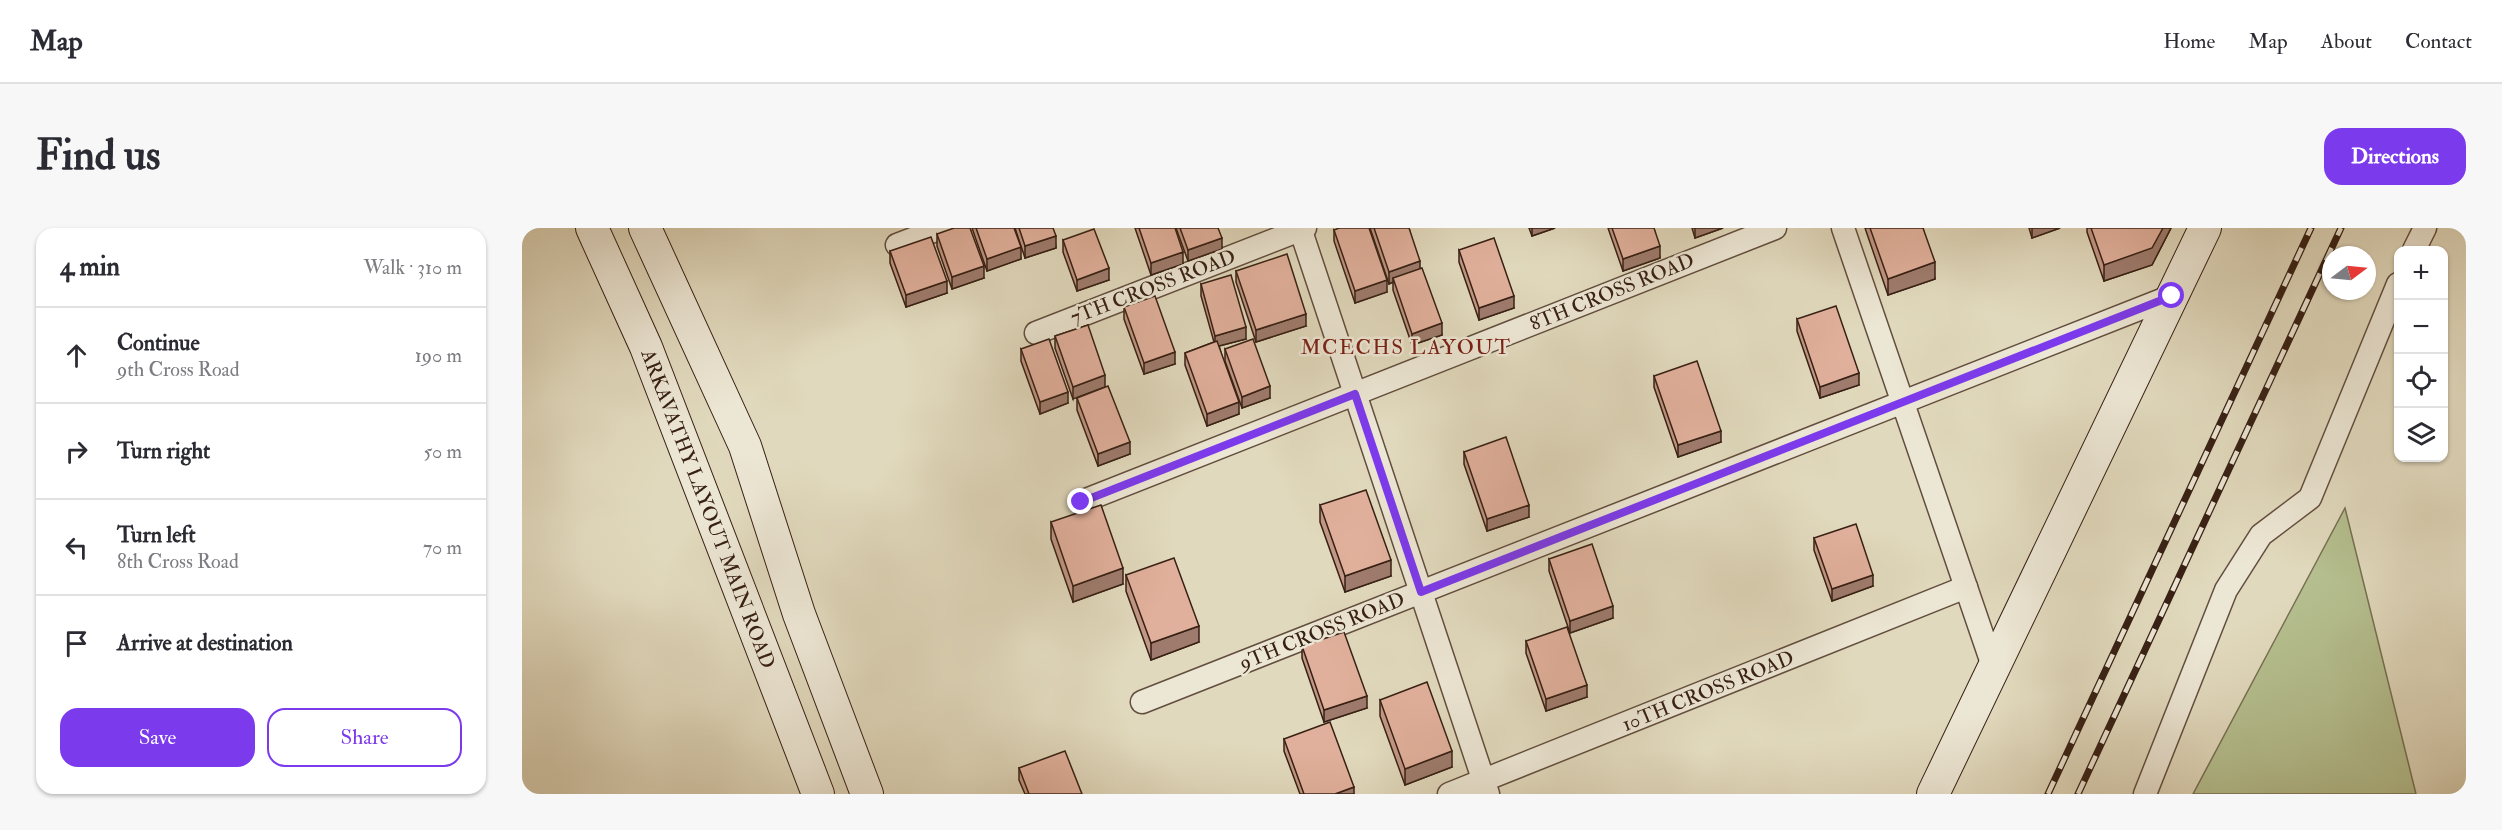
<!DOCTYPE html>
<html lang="en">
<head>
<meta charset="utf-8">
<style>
	:root { --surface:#fff; --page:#f7f7f7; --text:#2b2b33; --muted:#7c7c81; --line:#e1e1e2; --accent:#7c3aed }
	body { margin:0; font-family:"IM FELL Double Pica",serif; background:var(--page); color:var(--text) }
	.controls { position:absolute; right:18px; top:18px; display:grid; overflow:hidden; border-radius:12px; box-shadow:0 2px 4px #0004 }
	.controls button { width:54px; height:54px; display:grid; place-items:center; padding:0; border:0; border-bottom:2px solid var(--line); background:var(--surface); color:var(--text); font:30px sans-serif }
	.compass { position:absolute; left:1800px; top:18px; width:54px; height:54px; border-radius:50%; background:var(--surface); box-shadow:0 2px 4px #0004; rotate:74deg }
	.stop { position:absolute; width:18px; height:18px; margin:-14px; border:4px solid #7c3aed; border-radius:50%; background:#fff }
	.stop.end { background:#7c3aed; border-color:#fff; box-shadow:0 2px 6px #0008 }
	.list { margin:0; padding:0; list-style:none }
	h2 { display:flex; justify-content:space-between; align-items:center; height:78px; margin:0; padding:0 24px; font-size:26px }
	h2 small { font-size:20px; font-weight:400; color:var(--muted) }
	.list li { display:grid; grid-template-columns:39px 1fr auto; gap:18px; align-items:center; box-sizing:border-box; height:96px; padding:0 24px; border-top:2px solid var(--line) }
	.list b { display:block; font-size:22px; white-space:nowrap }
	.list p { margin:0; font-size:20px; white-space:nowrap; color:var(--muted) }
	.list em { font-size:20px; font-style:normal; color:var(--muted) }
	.actions { display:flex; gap:12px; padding:18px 24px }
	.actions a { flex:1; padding:14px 0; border:2px solid var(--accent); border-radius:18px; text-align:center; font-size:21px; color:var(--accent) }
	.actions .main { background:var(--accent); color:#fff }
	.icon { flex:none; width:33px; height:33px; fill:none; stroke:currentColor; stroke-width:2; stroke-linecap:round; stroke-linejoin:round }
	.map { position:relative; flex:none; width:1944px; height:566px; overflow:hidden; border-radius:18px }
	header { display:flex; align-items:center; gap:36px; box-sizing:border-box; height:84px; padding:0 30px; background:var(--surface); border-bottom:2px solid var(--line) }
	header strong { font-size:28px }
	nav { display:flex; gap:33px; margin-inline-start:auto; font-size:21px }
	.intro { display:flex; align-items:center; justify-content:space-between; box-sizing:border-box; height:144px; padding:0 36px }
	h1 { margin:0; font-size:42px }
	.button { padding:15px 27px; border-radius:18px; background:var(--accent); color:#fff; font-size:21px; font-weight:700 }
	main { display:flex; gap:36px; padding:0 36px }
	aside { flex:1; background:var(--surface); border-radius:18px; box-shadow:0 2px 4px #0004 }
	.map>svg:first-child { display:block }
</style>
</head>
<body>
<header>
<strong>Map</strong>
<nav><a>Home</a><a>Map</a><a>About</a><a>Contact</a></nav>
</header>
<div class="intro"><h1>Find us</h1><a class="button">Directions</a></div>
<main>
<aside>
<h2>4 min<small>Walk · 310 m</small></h2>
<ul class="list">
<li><svg class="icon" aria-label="ahead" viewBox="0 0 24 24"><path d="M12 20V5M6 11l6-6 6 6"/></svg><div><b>Continue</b><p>9th Cross Road</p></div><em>190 m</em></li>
<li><svg class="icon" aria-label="right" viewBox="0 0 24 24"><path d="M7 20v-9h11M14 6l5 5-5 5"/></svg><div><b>Turn right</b></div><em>50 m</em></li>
<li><svg class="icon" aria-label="left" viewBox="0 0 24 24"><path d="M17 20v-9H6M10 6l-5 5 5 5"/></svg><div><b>Turn left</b><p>8th Cross Road</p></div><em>70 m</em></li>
<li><svg class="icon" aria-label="arrive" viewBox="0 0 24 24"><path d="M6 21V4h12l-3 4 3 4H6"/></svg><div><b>Arrive at destination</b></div></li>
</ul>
<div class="actions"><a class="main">Save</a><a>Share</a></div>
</aside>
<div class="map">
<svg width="1944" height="566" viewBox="0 0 1944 566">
	<rect width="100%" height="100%" fill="#e1d9bd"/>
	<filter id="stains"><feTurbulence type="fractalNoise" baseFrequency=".00333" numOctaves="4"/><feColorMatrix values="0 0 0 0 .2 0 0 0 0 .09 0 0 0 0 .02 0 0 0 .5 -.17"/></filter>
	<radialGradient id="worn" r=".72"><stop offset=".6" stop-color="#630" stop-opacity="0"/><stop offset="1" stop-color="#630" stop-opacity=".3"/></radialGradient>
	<!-- green -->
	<polygon fill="#b5bf8f" stroke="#767052" stroke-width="1.5" points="1823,280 1894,566 1671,566"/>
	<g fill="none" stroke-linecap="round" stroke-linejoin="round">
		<!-- street casing -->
		<g stroke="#624e3e" stroke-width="25">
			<g id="street">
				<polyline points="778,0 966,566"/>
				<polyline points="1321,0 1472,441"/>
				<polyline points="375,17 419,0"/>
				<polyline points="1892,22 1903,0"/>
				<polyline points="514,105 783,0"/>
				<polyline points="559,274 1253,0"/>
				<polyline points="620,474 1650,68"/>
				<polyline points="927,566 1444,359"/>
				<polyline points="1623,566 1704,362 1739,307 1788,270 1876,56"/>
			</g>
		</g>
		<!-- secondary casing -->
		<g stroke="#372014" stroke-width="34">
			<g id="secondary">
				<polyline points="70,0 124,119 296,566"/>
				<polyline points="123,0 223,218 277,386 345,566"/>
				<polyline points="1411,566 1683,0"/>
			</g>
		</g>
		<!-- street -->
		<use href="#street" stroke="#ece6d4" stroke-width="22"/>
		<!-- secondary -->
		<use href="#secondary" stroke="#ece6d4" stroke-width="32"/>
		<!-- rail casing -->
		<g stroke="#372014" stroke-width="7">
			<g id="rail">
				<polyline points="1526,566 1789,0"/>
				<polyline points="1556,566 1819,0"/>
			</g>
		</g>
		<!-- rail -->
		<use href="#rail" stroke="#ece6d4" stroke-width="4.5" stroke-dasharray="14" stroke-linecap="butt"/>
	</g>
	<!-- wall -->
	<g fill="#c29786" stroke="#372014" stroke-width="1.5">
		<polygon points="450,0 492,0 499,31 465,43"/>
		<polygon points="493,0 531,0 534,20 503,30"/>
		<polygon points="613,0 653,0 661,36 629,47"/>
		<polygon points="654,0 696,0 700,21 666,33"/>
		<polygon points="848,0 887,0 898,41 920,107 890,117 871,62 871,54 867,56"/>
		<polygon points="1007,0 1033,0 1010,8"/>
		<polygon points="1086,0 1132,0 1138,30 1101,43"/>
		<polygon points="1170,0 1201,0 1173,10"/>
		<polygon points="1343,0 1401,0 1413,51 1366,67"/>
		<polygon points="1507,0 1538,0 1510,10"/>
		<polygon points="1565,0 1649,0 1630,37 1582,53 1565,4"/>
		<polygon points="812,2 865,64 833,75 812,13"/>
		<polygon points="415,6 462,50 430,61 415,18"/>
		<polygon points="541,12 587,52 555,63 541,24"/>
		<polygon points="937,22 992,80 957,92 937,34"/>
		<polygon points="368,23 425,65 384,79 368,35"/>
		<polygon points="714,43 784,98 734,114 714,54"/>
		<polygon points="679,56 724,111 697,118 717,186 685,198 663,137 663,125 692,114 679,68"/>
		<polygon points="602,79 653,136 622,146 602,91"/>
		<polygon points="1275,91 1337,157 1298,170 1275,103"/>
		<polygon points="566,97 551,171 533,120 533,108"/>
		<polygon points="499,121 546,175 518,186 499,133"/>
		<polygon points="703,121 748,170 720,180 703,133"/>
		<polygon points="1132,148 1199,214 1156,229 1132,159"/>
		<polygon points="555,170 608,226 576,238 555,182"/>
		<polygon points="942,224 1007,289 965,303 942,236"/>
		<polygon points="798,277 869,348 823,364 798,294"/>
		<polygon points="529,294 601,356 551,374 529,311"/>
		<polygon points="1292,310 1351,358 1310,373 1292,322"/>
		<polygon points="1027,331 1091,390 1048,405 1027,343"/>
		<polygon points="604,347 677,414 629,432 604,363"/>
		<polygon points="1004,413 1065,469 1024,483 1004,425"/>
		<polygon points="780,418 845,480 802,494 780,430"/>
		<polygon points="858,472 930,539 883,557 858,488"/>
		<polygon points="762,511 832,566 778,566 762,523"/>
		<polygon points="497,540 560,566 503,566 497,552"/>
	</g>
	<!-- shaded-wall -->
	<g fill="#9e7b6d" stroke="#372014" stroke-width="1.5">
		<polygon points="1010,0 1033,0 1010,8"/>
		<polygon points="1173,0 1201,0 1173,10"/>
		<polygon points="1510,0 1538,0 1510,10"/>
		<polygon points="1641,0 1649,0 1630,37 1582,53 1582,37"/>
		<polygon points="534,8 534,20 503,30 503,18"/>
		<polygon points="700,10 700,21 666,33 666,22"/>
		<polygon points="1138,18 1138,30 1101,43 1101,31"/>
		<polygon points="499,19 499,31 465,43 465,31"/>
		<polygon points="661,24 661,36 629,47 629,35"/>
		<polygon points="898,33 898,45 871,50 871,54 867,56 867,44"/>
		<polygon points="1413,34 1413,51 1366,67 1366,51"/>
		<polygon points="462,38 462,50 430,61 430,49"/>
		<polygon points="587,40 587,52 555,63 555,52"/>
		<polygon points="865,52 865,64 833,75 833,63"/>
		<polygon points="425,53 425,65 384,79 384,67"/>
		<polygon points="992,68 992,80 957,92 957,80"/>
		<polygon points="784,86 784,98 734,114 734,102"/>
		<polygon points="920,95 920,107 890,117 890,106"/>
		<polygon points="724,99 724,111 693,119 693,108"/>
		<polygon points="653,124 653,136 622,146 622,135"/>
		<polygon points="1337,145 1337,157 1298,170 1298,159"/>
		<polygon points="583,147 583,159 551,171 551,159"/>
		<polygon points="748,158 748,170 720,180 720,169"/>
		<polygon points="546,164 546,175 518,186 518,174"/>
		<polygon points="717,174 717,186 685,198 685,186"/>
		<polygon points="1199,203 1199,214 1156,229 1156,217"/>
		<polygon points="608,214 608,226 576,238 576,226"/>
		<polygon points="1007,277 1007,289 965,303 965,291"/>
		<polygon points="869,332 869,348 823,364 823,348"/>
		<polygon points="601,340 601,356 551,374 551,358"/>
		<polygon points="1351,347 1351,358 1310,373 1310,361"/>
		<polygon points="1091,378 1091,390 1048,405 1048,393"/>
		<polygon points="677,398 677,414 629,432 629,415"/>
		<polygon points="1065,457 1065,469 1024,483 1024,471"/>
		<polygon points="845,468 845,480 802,494 802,482"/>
		<polygon points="930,523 930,539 883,557 883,541"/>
		<polygon points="832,559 832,566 813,566"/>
	</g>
	<!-- building -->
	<g fill="#e1b09c" stroke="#372014" stroke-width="1.5">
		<polygon points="432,0 448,0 462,38 430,49 415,6"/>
		<polygon points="454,0 492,0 499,19 465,31"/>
		<polygon points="497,0 531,0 534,8 503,18"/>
		<polygon points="617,0 653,0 661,24 629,35"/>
		<polygon points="658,0 696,0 700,10 666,22"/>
		<polygon points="817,0 847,0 865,52 833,63 812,2"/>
		<polygon points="852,0 887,0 898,33 867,44"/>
		<polygon points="1090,0 1132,0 1138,18 1101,31"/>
		<polygon points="1348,0 1401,0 1413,34 1366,51"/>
		<polygon points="1569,0 1641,0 1630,20 1582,37"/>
		<polygon points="572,1 587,40 555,52 541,12"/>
		<polygon points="409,9 425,53 384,67 368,23"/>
		<polygon points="972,10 992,68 957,80 937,22"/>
		<polygon points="765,26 784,86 734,102 714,43"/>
		<polygon points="900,40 920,95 890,106 871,50"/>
		<polygon points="709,47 724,99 693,108 679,56"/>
		<polygon points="633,68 653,124 622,135 602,79"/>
		<polygon points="1314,78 1337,145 1298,159 1275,91"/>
		<polygon points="566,97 583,147 551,159 533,108"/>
		<polygon points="527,111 546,164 518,174 499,121"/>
		<polygon points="731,111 748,158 720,169 703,121"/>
		<polygon points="695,113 717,174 685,186 663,125"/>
		<polygon points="1175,133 1199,203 1156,217 1132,148"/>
		<polygon points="586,158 608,214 576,226 555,170"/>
		<polygon points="984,209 1007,277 965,291 942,224"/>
		<polygon points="844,262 869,332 823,348 798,277"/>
		<polygon points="579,277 601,340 551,358 529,294"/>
		<polygon points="1334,296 1351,347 1310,361 1292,310"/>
		<polygon points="1070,316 1091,378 1048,393 1027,331"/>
		<polygon points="652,330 677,398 629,415 604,347"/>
		<polygon points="1045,399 1065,457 1024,471 1004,413"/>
		<polygon points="822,404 845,468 802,482 780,418"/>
		<polygon points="905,454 930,523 883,541 858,472"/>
		<polygon points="808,494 832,559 813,566 782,566 762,511"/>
		<polygon points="543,523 560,566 507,566 497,540"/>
	</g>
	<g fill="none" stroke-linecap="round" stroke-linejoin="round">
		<!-- route -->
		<polyline stroke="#7c3aed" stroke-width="8" points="559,274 833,166 899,364 1650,68"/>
	</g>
	<g text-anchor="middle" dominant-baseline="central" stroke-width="5" stroke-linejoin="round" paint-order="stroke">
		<!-- street labels -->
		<g font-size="20" fill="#372014" stroke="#ece6d4">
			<text transform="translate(631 59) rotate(-21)">7TH CROSS ROAD</text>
			<text transform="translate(1090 64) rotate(-22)">8TH CROSS ROAD</text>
			<text transform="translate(186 281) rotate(69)">ARKAVATHY LAYOUT MAIN ROAD</text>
			<text transform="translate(800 403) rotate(-22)">9TH CROSS ROAD</text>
			<text transform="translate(1186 463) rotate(-22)">10TH CROSS ROAD</text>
		</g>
		<!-- neighbourhood labels -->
		<g font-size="21" letter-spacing="1.5" fill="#7a1f14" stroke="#ece6d4">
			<text x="884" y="119">MCECHS LAYOUT</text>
		</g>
	</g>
	<rect width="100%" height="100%" filter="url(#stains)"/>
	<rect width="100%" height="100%" fill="url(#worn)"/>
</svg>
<div class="controls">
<button>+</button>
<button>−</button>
<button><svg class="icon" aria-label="locate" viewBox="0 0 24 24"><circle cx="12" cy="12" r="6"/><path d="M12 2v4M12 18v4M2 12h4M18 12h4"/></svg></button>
<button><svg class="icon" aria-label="layers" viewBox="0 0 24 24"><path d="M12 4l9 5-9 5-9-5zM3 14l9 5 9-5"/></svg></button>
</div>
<svg class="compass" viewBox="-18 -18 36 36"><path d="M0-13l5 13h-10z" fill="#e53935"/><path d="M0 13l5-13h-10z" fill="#7c7c81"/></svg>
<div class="stop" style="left:1650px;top:68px"></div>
<div class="stop end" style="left:559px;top:274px"></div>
</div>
</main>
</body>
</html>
